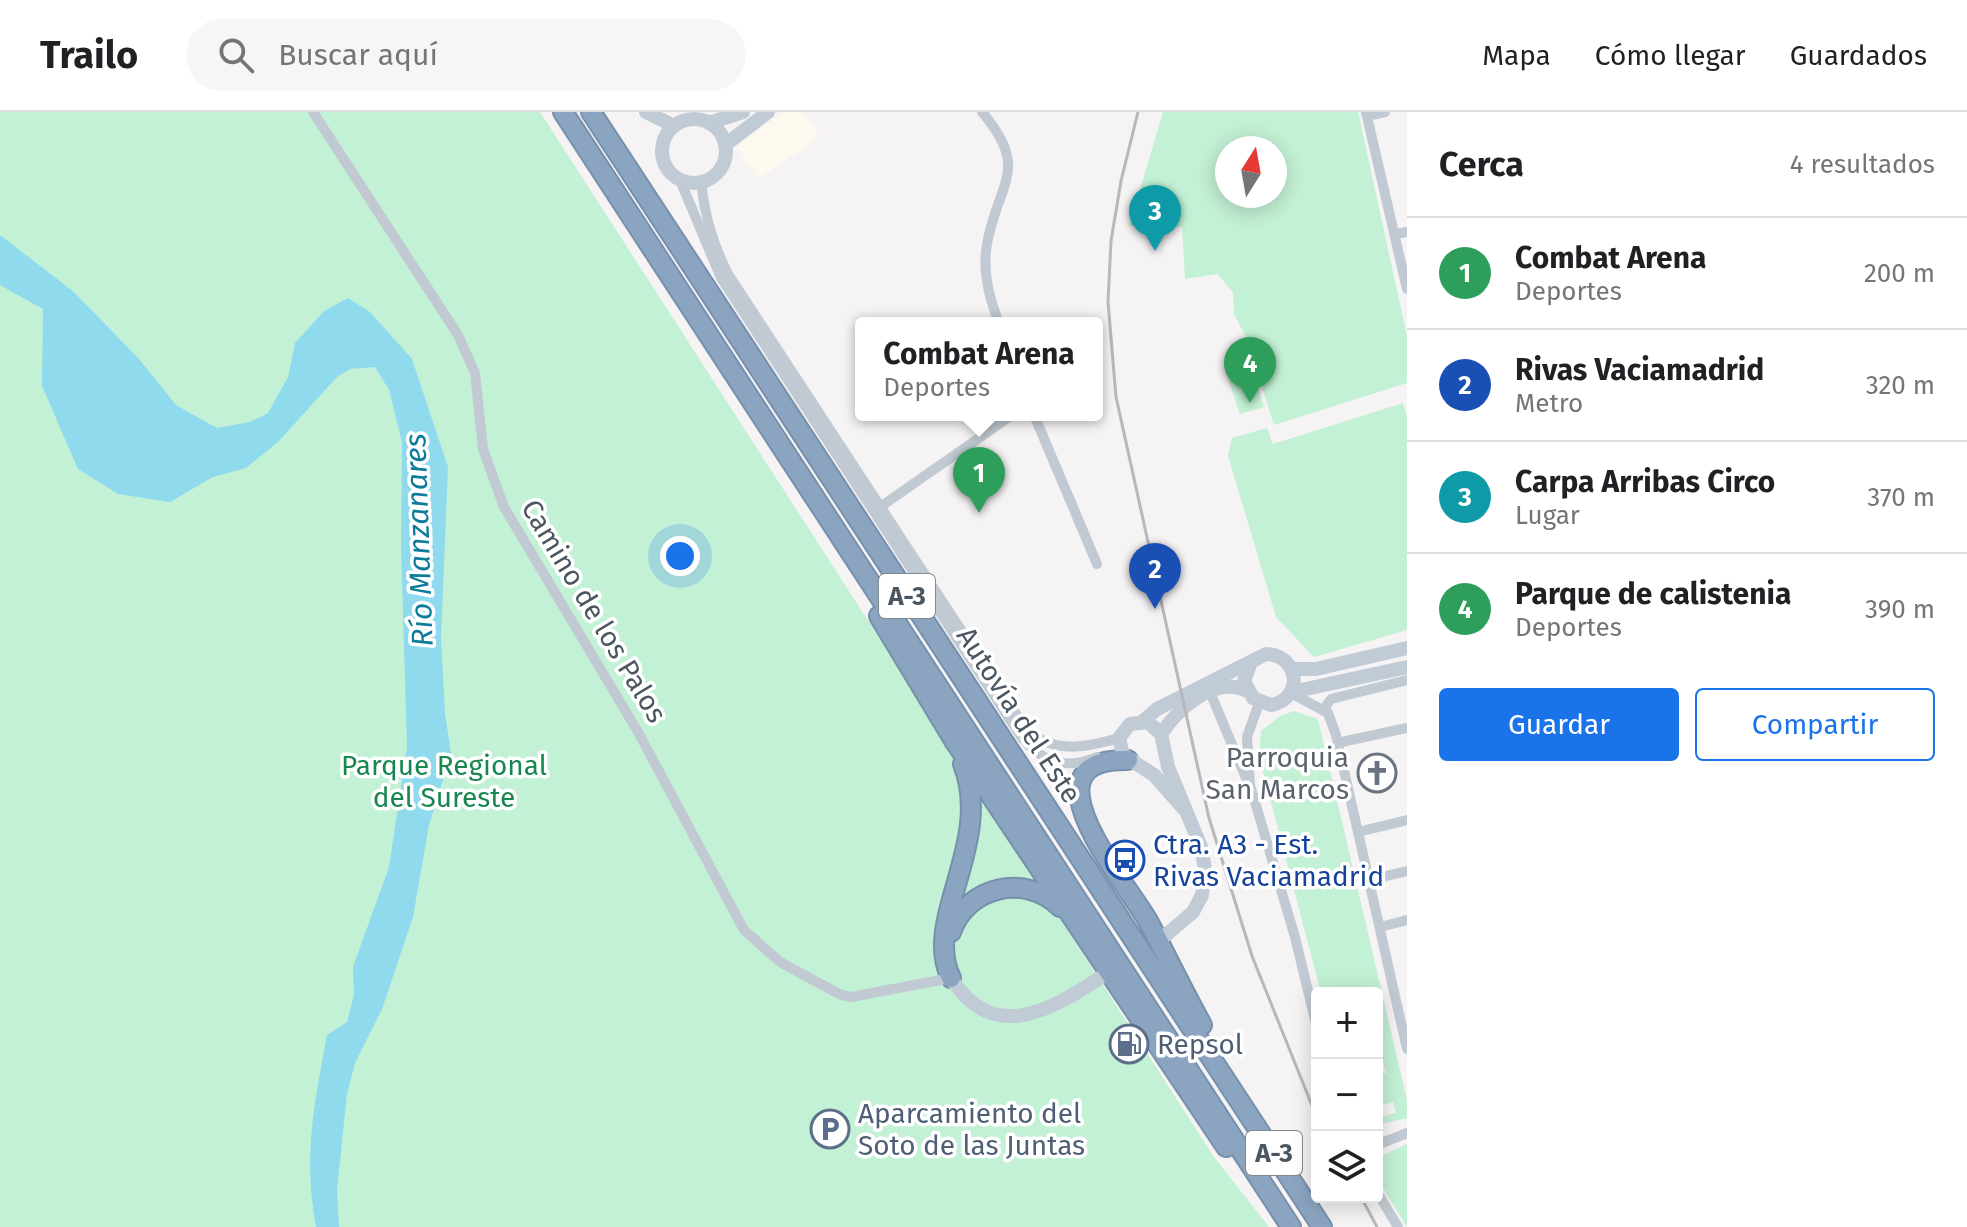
<!DOCTYPE html>
<html lang="es">
<head>
<meta charset="utf-8">
<style>
	:root { --surface:#fff; --page:#f6f6f6; --text:#202124; --muted:#757577; --line:#e0e0e0; --accent:#1a73e8 }
	body { margin:0; font-family:"Fira Sans",sans-serif; background:var(--page); color:var(--text) }
	.controls { position:absolute; right:24px; bottom:24px; display:grid; overflow:hidden; border-radius:8px; box-shadow:0 4px 20px #0003 }
	.controls button { width:72px; height:72px; display:grid; place-items:center; padding:0; border:0; border-bottom:2px solid var(--line); background:var(--surface); color:var(--text); font:40px sans-serif }
	.compass { position:absolute; left:1215px; top:24px; width:72px; height:72px; border-radius:50%; background:var(--surface); box-shadow:0 4px 20px #0003; rotate:11deg }
	.you { position:absolute; left:680px; top:444px; width:28px; height:28px; margin:-20px; border:6px solid #fff; border-radius:50%; background:#1a73e8; box-shadow:0 0 0 12px #1a73e833 }
	.badge { display:grid; place-items:center; width:52px; height:52px; border-radius:50%; background:var(--accent); color:#fff; font-size:26px; font-weight:700 }
	.pin { position:absolute; translate:-50% -66px; filter:drop-shadow(0 2px 4px #0008) }
	.pin::after { content:''; position:absolute; top:42px; width:28px; height:24px; background:inherit; clip-path:polygon(0 0,100% 0,50% 100%) }
	.popup { position:absolute; left:855px; top:205px; width:248px; height:104px; box-sizing:border-box; display:grid; place-content:center; border-radius:8px; background:var(--surface); filter:drop-shadow(0 2px 6px #0005); font-size:26px; white-space:nowrap; color:var(--muted) }
	.popup b { font-size:30px; color:var(--text) }
	.popup::after { content:''; position:absolute; left:50%; top:100%; margin-left:-16px; border:16px solid transparent; border-top-color:var(--surface) }
	.list { margin:0; padding:0; list-style:none }
	h2 { display:flex; justify-content:space-between; align-items:center; height:104px; margin:0; padding:0 32px; font-size:34px }
	h2 small { font-size:26px; font-weight:400; color:var(--muted) }
	.list li { display:grid; grid-template-columns:52px 1fr auto; gap:24px; align-items:center; box-sizing:border-box; height:112px; padding:0 32px; border-top:2px solid var(--line) }
	.list b { display:block; font-size:30px; white-space:nowrap }
	.list p { margin:0; font-size:26px; white-space:nowrap; color:var(--muted) }
	.list em { font-size:26px; font-style:normal; color:var(--muted) }
	.actions { display:flex; gap:16px; padding:24px 32px }
	.actions a { flex:1; padding:18px 0; border:2px solid var(--accent); border-radius:8px; text-align:center; font-size:28px; color:var(--accent) }
	.actions .main { background:var(--accent); color:#fff }
	.icon { flex:none; width:44px; height:44px; fill:none; stroke:currentColor; stroke-width:2; stroke-linecap:round; stroke-linejoin:round }
	.map { position:relative; flex:none; width:1407px; height:1115px; overflow:hidden }
	header { display:flex; align-items:center; gap:48px; box-sizing:border-box; height:112px; padding:0 40px; background:var(--surface); border-bottom:2px solid var(--line) }
	header strong { font-size:38px }
	nav { display:flex; gap:44px; margin-inline-start:auto; font-size:28px }
	.search { width:560px; height:72px; background:var(--page); display:flex; align-items:center; gap:20px; box-sizing:border-box; padding:0 28px; border-radius:44px; color:var(--muted); font-size:30px }
	main { display:flex }
	aside { flex:1; background:var(--surface) }
	.map>svg:first-child { display:block }
</style>
</head>
<body>
<header>
<strong>Trailo</strong>
<div class="search"><svg class="icon" aria-label="search" viewBox="0 0 24 24"><circle cx="10" cy="10" r="6"/><path d="M15 15l6 6"/></svg>Buscar aquí</div>
<nav><a>Mapa</a><a>Cómo llegar</a><a>Guardados</a></nav>
</header>
<main>
<div class="map">
<svg width="1407" height="1115" viewBox="0 0 1407 1115">
	<rect width="100%" height="100%" fill="#f5f3f3"/>
	<!-- commercial -->
	<polygon fill="#fdf9ef" points="783,0 803,0 820,25 758,67 739,38 740,32"/>
	<!-- green -->
	<g fill="#c3f1d5" fill-rule="evenodd">
		<polygon points="0,0 540,0 1214,1045 1269,1115 0,1115"/>
		<path d="M1163,0H1358L1407,224V271L1274,313L1246,225L1234,202L1233,181L1218,162L1185,167L1182,115L1129,114ZM1227,36H1275V84H1227Z"/>
		<polygon points="1236,245 1245,245 1246,250 1250,249 1264,295 1240,302 1228,267 1237,253"/>
		<polygon points="1403,291 1407,305 1407,518 1314,545 1276,505 1228,344 1232,326 1267,316 1273,332"/>
		<polygon points="1294,599 1318,607 1407,988 1407,1006 1377,1013 1377,1006 1396,1001 1393,990 1377,994 1377,963 1386,961 1377,925 1377,881 1321,881 1259,644 1261,619 1280,604"/>
		<polygon points="1407,1032 1407,1115 1378,1068 1377,1046"/>
	</g>
	<!-- water -->
	<path fill="#90daee" d="M0,123L74,180L139,247L176,293L217,316L250,310L268,301L288,265L295,231L324,199L348,186L370,200L412,247L448,355L441,527L445,601L451,642L429,713L413,805L382,897L355,951L347,982L337,1078L339,1115H316C303,1044 314,993 327,923L347,910L354,883L353,855L389,755L407,635L401,435L402,330L389,278L375,255L350,257L337,265L278,330L246,356L213,365L170,390L118,382L78,357L42,274L43,197L0,173Z"/>
	<g fill="none" stroke-linecap="round" stroke-linejoin="round">
		<!-- highway casing -->
		<g stroke="#7690ad" stroke-width="22">
			<g id="highway">
				<polyline points="563,0 1291,1115"/>
				<polyline points="591,0 1322,1115"/>
				<polyline points="879,504 955,630 1226,1035"/>
				<path d="M1128,648C1018,646 1126,770 1148,809C1166,843 1183,879 1202,913"/>
				<path d="M951,820C967,774 1026,761 1060,795"/>
				<path d="M951,866C922,808 994,731 963,652"/>
			</g>
		</g>
		<!-- street -->
		<g stroke="#c1cad2" stroke-width="10">
			<polyline points="313,0 458,223 475,261 483,337 504,395 638,620 744,818 780,850 841,883 851,885 951,866"/>
			<path d="M982,0C1031,58 998,70 987,132C982,159 989,186 999,211"/>
			<polyline points="1366,0 1407,177"/>
			<polyline points="1367,4 1385,0"/>
			<path d="M680,68L721,166L1022,626C1043,651 1067,658 1097,645"/>
			<path d="M701,70C705,105 713,132 728,162L1026,617C1055,643 1085,635 1119,626"/>
			<polyline points="1395,122 1407,120"/>
			<polyline points="1034,303 1097,452"/>
			<polyline points="880,395 1012,303"/>
			<polyline points="1210,580 1246,666"/>
			<polyline points="1291,581 1328,601 1336,623 1407,937"/>
			<polyline points="1259,591 1247,625 1250,673 1295,825 1317,916"/>
			<polyline points="1324,597 1331,587 1407,568"/>
			<polyline points="1337,631 1407,616"/>
			<polyline points="1358,720 1407,708"/>
			<polyline points="1369,768 1407,759"/>
			<polyline points="1380,815 1407,808"/>
			<polyline points="1377,1033 1407,1021"/>
			<polyline points="1377,1080 1398,1115"/>
		</g>
		<!-- secondary -->
		<g stroke="#c1cbd6" stroke-width="14">
			<polyline points="646,0 674,14"/>
			<circle cx="694" cy="39" r="32"/>
			<polyline points="709,11 743,0"/>
			<polyline points="725,33 768,0"/>
			<polyline points="1293,557 1316,557 1407,536"/>
			<polyline points="1292,580 1407,555"/>
			<path d="M1143,609L1157,597L1266,542C1300,543 1304,587 1271,593L1253,586L1244,569L1251,550"/>
			<path d="M1161,622C1178,597 1214,563 1247,579"/>
			<polyline points="1166,823 1193,800 1202,783 1205,757 1201,735 1168,655 1161,622 1148,610 1130,612 1119,626 1123,643 1154,663 1184,697"/>
			<path d="M951,866C993,932 1049,899 1100,866"/>
		</g>
		<!-- highway -->
		<use href="#highway" stroke="#8ba5c1" stroke-width="18"/>
		<!-- rail -->
		<g stroke="#b5b8bd" stroke-width="3">
			<polyline points="1138,0 1121,69 1111,129 1108,190 1116,285 1209,706 1252,844 1317,1006"/>
			<polyline points="1361,1085 1377,1115"/>
		</g>
	</g>
	<!-- icons -->
	<defs>
		<g id="church-ring" transform="scale(2)"><circle r="9.5" fill="#fff" stroke="#6b7280" stroke-width="1.5"/><path d="M-1.2-6h2.4v3.5h3.3v2.4h-3.3V6h-2.4V-.1h-3.3v-2.4h3.3Z" fill="#6b7280"/></g>
		<g id="bus-ring" transform="scale(2)"><circle r="9.5" fill="#fff" stroke="#1a4fb4" stroke-width="1.5"/><path d="M-5-6H5V4H4V6H2V4H-2V6H-4V4H-5ZM-3.5-4V0h7V-4ZM-3.5 1.2v1.5H-2V1.2ZM2 1.2v1.5H3.5V1.2Z" fill="#1a4fb4"/></g>
		<g id="fuel-ring" transform="scale(2)"><circle r="9.5" fill="#fff" stroke="#5c6f8a" stroke-width="1.5"/><path d="M-5.5-6h7V0h2V4h1.3V-2.5L3-4.5l.8-.8L6-3V5H2.5V1h-1V6h-7ZM-4.2-4.7v3.2H.2V-4.7Z" fill="#5c6f8a"/></g>
		<g id="parking-ring" transform="scale(2)"><circle r="9.5" fill="#fff" stroke="#5c6f8a" stroke-width="1.5"/><path d="M-3.5-5.5H1a3.5 3.5 0 0 1 0 7H-1V5.5H-3.5ZM-1-3.4V-.6H.8a1.4 1.4 0 0 0 0-2.8Z" fill="#5c6f8a"/></g>
	</defs>
	<g fill-rule="evenodd">
		<use href="#church-ring" x="1377" y="661"/>
		<use href="#bus-ring" x="1125" y="748"/>
		<use href="#fuel-ring" x="1129" y="932"/>
		<use href="#parking-ring" x="830" y="1017"/>
	</g>
	<g text-anchor="middle" dominant-baseline="central" stroke-width="7" stroke-linejoin="round" paint-order="stroke">
		<!-- shield labels -->
		<g fill="#fff" stroke="#808990" stroke-width="2">
			<rect x="879" y="462" width="56" height="44" rx="6"/>
			<rect x="1246" y="1019" width="56" height="44" rx="6"/>
		</g>
		<g font-size="26" font-weight="bold" fill="#4a5661">
			<text x="907" y="484">A-3</text>
			<text x="1274" y="1041">A-3</text>
		</g>
		<!-- street labels -->
		<g font-size="28" fill="#4a5661" stroke="#fff">
			<text transform="translate(594 499) rotate(59)">Camino de los Palos</text>
			<text transform="translate(1019 603) rotate(57)">Autovía del Este</text>
		</g>
		<!-- worship labels -->
		<g font-size="28" fill="#5b616d" stroke="#fff" text-anchor="end">
			<text x="1349" y="645">Parroquia<tspan x="1349" dy="32">San Marcos</tspan></text>
		</g>
		<!-- park labels -->
		<g font-size="28" fill="#17864f" stroke="#fff">
			<text x="444" y="653">Parque Regional<tspan x="444" dy="32">del Sureste</tspan></text>
		</g>
		<!-- transit labels -->
		<g font-size="28" fill="#164399" stroke="#fff" text-anchor="start">
			<text x="1153" y="732">Ctra. A3 - Est.<tspan x="1153" dy="32">Rivas Vaciamadrid</tspan></text>
		</g>
		<!-- service labels -->
		<g font-size="28" fill="#4e5e75" stroke="#fff" text-anchor="start">
			<text x="1157" y="932">Repsol</text>
			<text x="858" y="1001">Aparcamiento del<tspan x="858" dy="32">Soto de las Juntas</tspan></text>
		</g>
		<!-- water labels -->
		<g font-size="30" font-style="italic" fill="#0c7c9b" stroke="#fff">
			<text transform="translate(419 428) rotate(-92)">Río Manzanares</text>
		</g>
	</g>
</svg>
<div class="controls">
<button>+</button>
<button>−</button>
<button><svg class="icon" aria-label="layers" viewBox="0 0 24 24"><path d="M12 4l9 5-9 5-9-5zM3 14l9 5 9-5"/></svg></button>
</div>
<svg class="compass" viewBox="-18 -18 36 36"><path d="M0-13l5 13h-10z" fill="#e53935"/><path d="M0 13l5-13h-10z" fill="#757577"/></svg>
<div class="you"></div>
<div class="pin badge" style="left:979px;top:401px;background:#2e9e5b">1</div>
<div class="popup"><b>Combat Arena</b>Deportes</div>
<div class="pin badge" style="left:1155px;top:497px;background:#1a4fb4">2</div>
<div class="pin badge" style="left:1155px;top:139px;background:#0f9aa8">3</div>
<div class="pin badge" style="left:1250px;top:291px;background:#2e9e5b">4</div>
</div>
<aside>
<h2>Cerca<small>4 resultados</small></h2>
<ul class="list">
<li><span class="badge" style="background:#2e9e5b">1</span><div><b>Combat Arena</b><p>Deportes</p></div><em>200 m</em></li>
<li><span class="badge" style="background:#1a4fb4">2</span><div><b>Rivas Vaciamadrid</b><p>Metro</p></div><em>320 m</em></li>
<li><span class="badge" style="background:#0f9aa8">3</span><div><b>Carpa Arribas Circo</b><p>Lugar</p></div><em>370 m</em></li>
<li><span class="badge" style="background:#2e9e5b">4</span><div><b>Parque de calistenia</b><p>Deportes</p></div><em>390 m</em></li>
</ul>
<div class="actions"><a class="main">Guardar</a><a>Compartir</a></div>
</aside>
</main>
</body>
</html>
